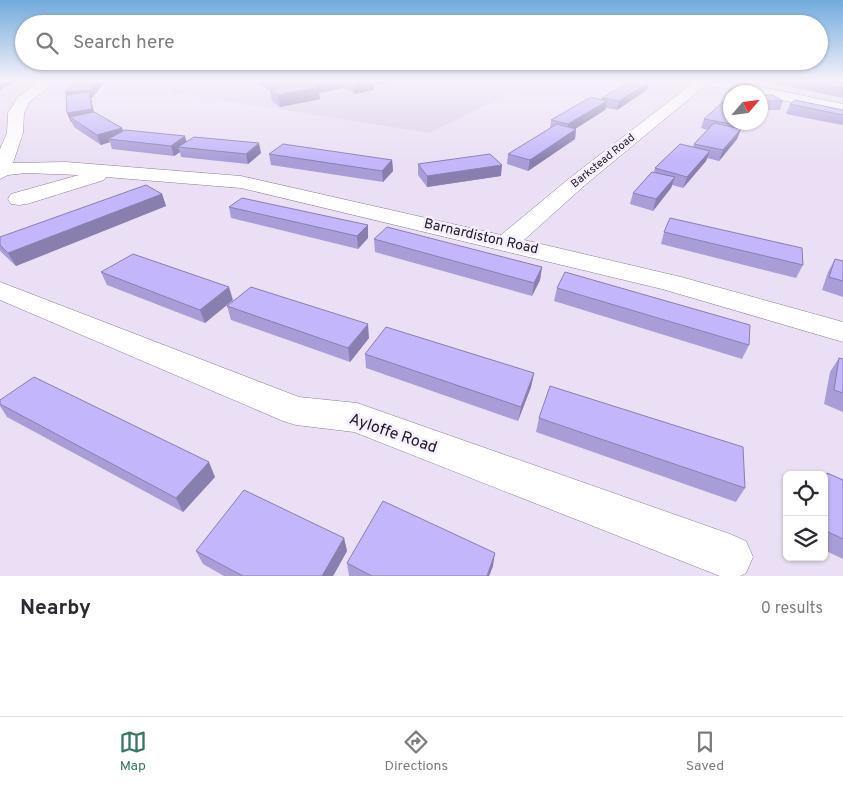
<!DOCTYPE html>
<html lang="en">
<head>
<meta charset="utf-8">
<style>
	:root { --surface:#fff; --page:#f2f2f3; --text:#2b2b33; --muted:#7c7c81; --line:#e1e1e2; --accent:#367766 }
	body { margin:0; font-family:Overpass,sans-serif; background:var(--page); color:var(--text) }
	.controls { position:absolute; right:15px; bottom:15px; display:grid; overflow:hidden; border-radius:8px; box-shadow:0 1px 4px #0004 }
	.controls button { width:45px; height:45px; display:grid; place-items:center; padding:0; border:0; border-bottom:1px solid var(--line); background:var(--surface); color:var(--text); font:25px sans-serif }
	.compass { position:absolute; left:723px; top:85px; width:45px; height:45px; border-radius:50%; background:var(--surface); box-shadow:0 1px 4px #0004; rotate:62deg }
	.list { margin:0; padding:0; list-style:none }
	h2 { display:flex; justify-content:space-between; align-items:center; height:65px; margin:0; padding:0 20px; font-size:21px }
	h2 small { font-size:16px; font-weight:400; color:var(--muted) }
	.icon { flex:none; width:28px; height:28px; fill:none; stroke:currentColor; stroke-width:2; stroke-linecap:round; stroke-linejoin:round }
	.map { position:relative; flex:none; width:843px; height:576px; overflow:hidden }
	.search { position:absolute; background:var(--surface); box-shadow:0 1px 4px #0004; left:15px; right:15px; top:15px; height:55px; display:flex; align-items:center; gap:12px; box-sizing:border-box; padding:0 18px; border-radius:28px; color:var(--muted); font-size:19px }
	.sheet { height:140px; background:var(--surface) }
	nav { display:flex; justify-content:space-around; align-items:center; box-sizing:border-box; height:70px; border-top:1px solid var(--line); background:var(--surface); font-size:14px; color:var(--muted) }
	nav a { display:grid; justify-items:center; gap:2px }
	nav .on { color:var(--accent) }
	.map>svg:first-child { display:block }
</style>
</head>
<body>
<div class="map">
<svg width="843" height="576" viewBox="0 0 843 576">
	<rect width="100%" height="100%" fill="#eadff4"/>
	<!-- built -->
	<polygon fill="#e0d1ec" points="183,80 537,80 429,133 171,92"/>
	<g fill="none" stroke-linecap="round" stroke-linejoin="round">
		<!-- minor casing -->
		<g stroke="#8a8092" stroke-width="1">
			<g id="minor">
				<path d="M42,80H58L29,102L24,113L23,133L13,163L66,162L241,176L501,235L571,177L693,83L691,80C744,80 792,94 843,104V114L760,95V92H747L706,85L585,185L524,240L681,277L843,322V342L662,289L241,188L106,177L104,180L27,204L19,205L11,204L8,199L11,194L79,175L26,173L8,175L0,179V149L7,133L8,113L18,97Z"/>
				<polygon points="0,282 299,397 357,403 730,534 746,541 753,557 746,573 740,576 720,576 354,432 296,425 283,421 0,300"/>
			</g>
		</g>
		<!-- minor -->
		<use href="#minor" fill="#fff" fill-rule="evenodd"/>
	</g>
	<!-- wall -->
	<g fill="#a89dd7">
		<polygon points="76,80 108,80 104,80 105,82 91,99 94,112 123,131 261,153 248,164 181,157 180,152 174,156 112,149 110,142 101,145 74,127 67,113 66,95 65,92"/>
		<polygon points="252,80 387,80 387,83 374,85 374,90 355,94 343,88 319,93 320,99 280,107 272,101 270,91"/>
		<polygon points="627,80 650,80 647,90 617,110 606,108 605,110 575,129 576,129 575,139 528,171 507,164 508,154 550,128 551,120 601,99 602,98 629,82"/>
		<polygon points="758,80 828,80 843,83 843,98"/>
		<polygon points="728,95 730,95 730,122 734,127 741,129 737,139 719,161 707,158 706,161 683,188 672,185 671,188 653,211 630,204 633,193 654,172 655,168 693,147 694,144 708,130 701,128 704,119 726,102"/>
		<polygon points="760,95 783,101 780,110 760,110"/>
		<polygon points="790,104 843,110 843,124 842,125 786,114"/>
		<polygon points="269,154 392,160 393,171 383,182 271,165"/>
		<polygon points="418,164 501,176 427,187 418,175"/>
		<polygon points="162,194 166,206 16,266 1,252 0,250 0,237"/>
		<polygon points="229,207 368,238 358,249 231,218"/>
		<polygon points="664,232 803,265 796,278 661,244"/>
		<polygon points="374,239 542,267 540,280 532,296 375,252"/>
		<polygon points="835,259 843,261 843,297 822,290 828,272"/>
		<polygon points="101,272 233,300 205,323 107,285"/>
		<polygon points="557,288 749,345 742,359 554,301"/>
		<polygon points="227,306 369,338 350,362 231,320"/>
		<polygon points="365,354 534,373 531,387 518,421 366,368"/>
		<polygon points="839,358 843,359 843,412 824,404 830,372"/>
		<polygon points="0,400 215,477 183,512 7,417 0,406"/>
		<polygon points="539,418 745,488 736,502 536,432"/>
		<polygon points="827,473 843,480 843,559 824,550 824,476"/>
		<polygon points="344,538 347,551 333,576 224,576 203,564 196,551"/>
		<polygon points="347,563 493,566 489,576 349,576"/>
	</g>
	<!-- shaded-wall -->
	<g fill="#887faf">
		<polygon points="0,80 19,80 0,90"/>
		<polygon points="97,80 104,80 105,82 91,99 95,119 70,117 72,122 71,122 67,113 69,100 65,92"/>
		<polygon points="326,80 342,80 343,88 319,93 320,99 280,107 278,95 310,83"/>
		<polygon points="367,80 387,80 387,83 374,85 374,90 355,94 354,83"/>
		<polygon points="649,82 647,90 617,110 619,101"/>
		<polygon points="607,101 605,110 567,134 568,124"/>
		<polygon points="733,122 739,122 728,134 731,124"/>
		<polygon points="122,128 126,138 108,139 110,142 101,145 97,135"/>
		<polygon points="576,129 575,139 528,171 530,160"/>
		<polygon points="741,129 737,139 719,161 723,150"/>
		<polygon points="185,136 188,146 178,147 180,152 174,156 171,146"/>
		<polygon points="259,143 261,153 248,164 246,154"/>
		<polygon points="710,151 706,161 683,188 687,177"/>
		<polygon points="392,160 393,171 383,182 382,171"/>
		<polygon points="502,165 501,176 427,187 427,176"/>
		<polygon points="675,177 671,188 653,211 656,199"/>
		<polygon points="162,194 166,206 16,266 8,253"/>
		<polygon points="368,225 368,238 358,249 357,236"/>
		<polygon points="542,267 540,280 532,296 534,283"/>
		<polygon points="229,287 233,300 205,323 200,310"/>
		<polygon points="368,324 369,338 350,362 348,348"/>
		<polygon points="534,373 531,387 518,421 521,407"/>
		<polygon points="209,462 215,477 183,512 176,498"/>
		<polygon points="344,538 347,551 333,576 322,576"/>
		<polygon points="495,553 493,566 489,576 487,576"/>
	</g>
	<!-- building -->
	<g fill="#c3b6fa" stroke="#887faf">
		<polygon points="76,80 97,80 89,90 65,92"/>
		<polygon points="268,80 326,80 310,83 318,87 278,95 270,90 281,88"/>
		<polygon points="349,80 367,80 354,83"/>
		<polygon points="631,80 638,80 649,82 619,101 602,98"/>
		<polygon points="801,80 828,80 843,83 843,88"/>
		<polygon points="89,92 92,109 67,113 66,95"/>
		<polygon points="760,95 773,95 783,101 760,101"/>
		<polygon points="591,97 607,101 568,124 551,120"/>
		<polygon points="795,100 843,110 843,115 790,104"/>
		<polygon points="723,102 730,103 730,122 733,122 731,124 704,119"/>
		<polygon points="94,112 122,128 97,135 70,117"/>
		<polygon points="714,123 741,129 723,150 694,144"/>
		<polygon points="557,124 576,129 530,160 508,154"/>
		<polygon points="125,130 185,136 171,146 108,139"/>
		<polygon points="194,137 259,143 246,154 178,147"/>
		<polygon points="283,144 392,160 382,171 269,154"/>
		<polygon points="680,144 710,151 687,177 655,168"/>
		<polygon points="490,154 502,165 427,176 418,164"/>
		<polygon points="652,172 675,177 656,199 633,193"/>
		<polygon points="146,185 162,194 8,253 0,245 0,237"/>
		<polygon points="242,198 368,225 357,236 229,207"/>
		<polygon points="670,218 802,248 803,265 664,232"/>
		<polygon points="387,227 542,267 534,283 374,239"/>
		<polygon points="133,254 229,287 200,310 101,272"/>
		<polygon points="835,259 843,261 843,281 829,277"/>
		<polygon points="565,272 750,325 749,345 557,288"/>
		<polygon points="251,287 368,324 348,348 227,306"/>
		<polygon points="386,327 534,373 521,407 365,354"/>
		<polygon points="839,358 843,359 843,393 834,390"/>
		<polygon points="34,377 209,462 176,498 0,404 0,400"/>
		<polygon points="550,386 743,447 745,488 539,418"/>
		<polygon points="827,473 843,480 843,539 824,530 824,501"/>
		<polygon points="244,490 344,538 322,576 243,576 196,551"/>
		<polygon points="383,501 495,553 487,576 372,576 347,563"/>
	</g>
	<!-- sky -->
	<linearGradient id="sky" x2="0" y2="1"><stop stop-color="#71abdc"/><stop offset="0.5" stop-color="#f6f1fa"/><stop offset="1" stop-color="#f6f1fa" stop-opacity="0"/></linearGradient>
	<rect width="843" height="161" fill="url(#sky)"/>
	<g text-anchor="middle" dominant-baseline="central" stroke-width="5" stroke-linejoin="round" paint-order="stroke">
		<!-- far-street labels -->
		<g font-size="11" fill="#1e1a21" stroke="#f6edfe">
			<text transform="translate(603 161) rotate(-39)">Barkstead Road</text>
		</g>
		<!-- street labels -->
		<g font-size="14" fill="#1e1a21" stroke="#f6edfe">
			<text transform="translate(481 237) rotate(13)">Barnardiston Road</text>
		</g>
		<!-- near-street labels -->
		<g font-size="16" fill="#1e1a21" stroke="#f6edfe">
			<text transform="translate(393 434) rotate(19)">Ayloffe Road</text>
		</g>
	</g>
</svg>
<div class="controls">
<button><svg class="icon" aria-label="locate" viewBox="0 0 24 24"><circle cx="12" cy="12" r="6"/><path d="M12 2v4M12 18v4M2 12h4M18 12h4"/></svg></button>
<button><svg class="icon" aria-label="layers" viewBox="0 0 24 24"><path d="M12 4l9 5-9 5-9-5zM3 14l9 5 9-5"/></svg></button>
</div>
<svg class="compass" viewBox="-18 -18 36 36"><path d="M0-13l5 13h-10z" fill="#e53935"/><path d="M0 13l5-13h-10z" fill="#7c7c81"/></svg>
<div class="search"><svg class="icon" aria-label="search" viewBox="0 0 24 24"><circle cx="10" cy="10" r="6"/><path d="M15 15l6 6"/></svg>Search here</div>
</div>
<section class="sheet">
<h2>Nearby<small>0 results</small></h2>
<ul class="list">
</ul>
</section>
<nav>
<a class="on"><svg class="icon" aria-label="map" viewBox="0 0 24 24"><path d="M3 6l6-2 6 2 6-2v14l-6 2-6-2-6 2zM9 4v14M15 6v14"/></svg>Map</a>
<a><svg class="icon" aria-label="directions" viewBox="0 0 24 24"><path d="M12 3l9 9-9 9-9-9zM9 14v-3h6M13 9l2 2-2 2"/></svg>Directions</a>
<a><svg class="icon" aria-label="saved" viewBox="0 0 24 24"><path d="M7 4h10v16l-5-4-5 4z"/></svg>Saved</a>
</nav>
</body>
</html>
